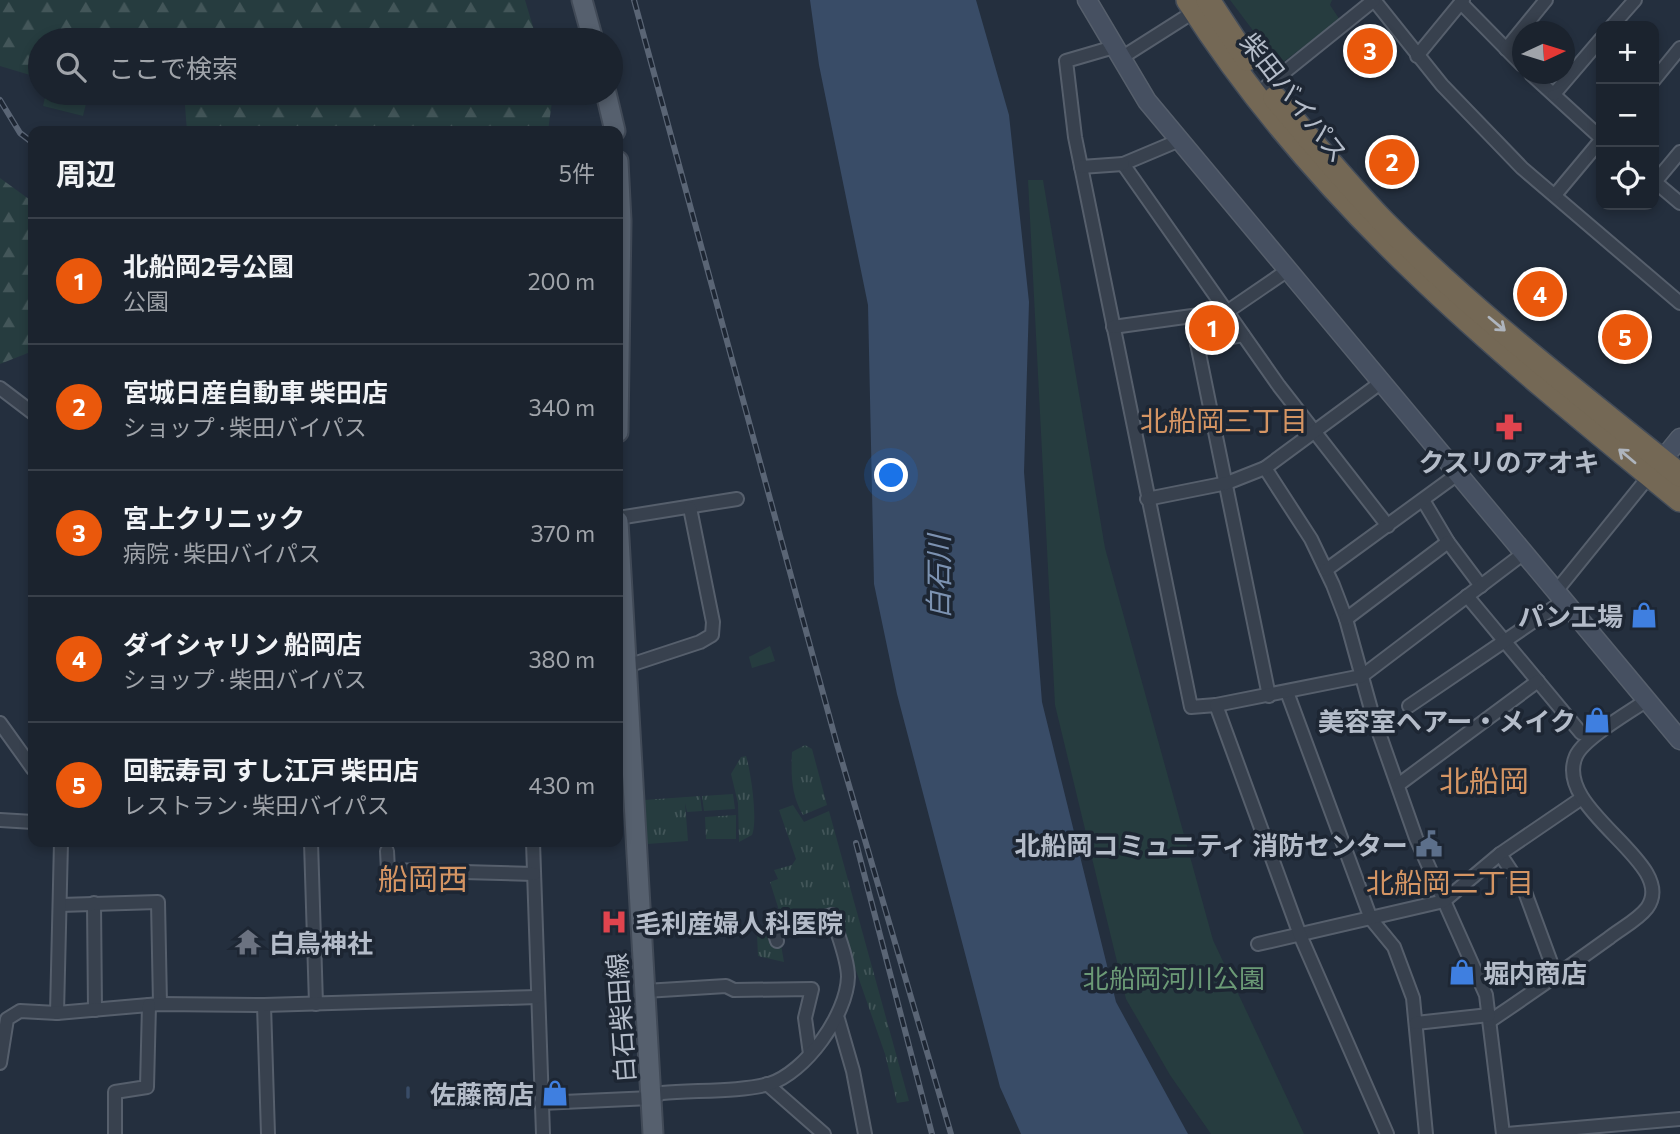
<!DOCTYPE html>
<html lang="ja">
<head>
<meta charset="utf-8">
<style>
	:root { --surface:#1b232e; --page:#242b36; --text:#f1f3f6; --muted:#a0a4aa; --line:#39404a; --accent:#ea580c }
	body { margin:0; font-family:Commissioner,"Noto Sans JP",sans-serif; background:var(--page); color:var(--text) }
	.controls { position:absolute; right:21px; top:21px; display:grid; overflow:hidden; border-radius:14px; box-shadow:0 4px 10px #0003 }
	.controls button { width:63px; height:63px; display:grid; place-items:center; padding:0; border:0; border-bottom:2px solid var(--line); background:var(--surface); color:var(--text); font:35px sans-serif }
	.compass { position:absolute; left:1512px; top:21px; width:63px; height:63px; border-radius:50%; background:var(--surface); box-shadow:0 4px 10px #0003; rotate:86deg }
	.you { position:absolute; left:892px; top:476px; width:24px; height:24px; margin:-18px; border:5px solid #fff; border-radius:50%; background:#1a73e8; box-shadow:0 0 0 10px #1a73e833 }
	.badge { display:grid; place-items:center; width:46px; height:46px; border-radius:50%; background:var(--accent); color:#fff; font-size:23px; font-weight:700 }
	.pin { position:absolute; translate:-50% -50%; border:4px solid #fff; box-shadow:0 2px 7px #0006 }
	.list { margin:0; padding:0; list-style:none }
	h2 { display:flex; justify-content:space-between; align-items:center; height:91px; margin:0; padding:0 28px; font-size:30px }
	h2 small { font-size:23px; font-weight:400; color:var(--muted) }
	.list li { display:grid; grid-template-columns:46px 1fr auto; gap:21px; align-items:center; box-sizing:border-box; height:126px; padding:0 28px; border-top:2px solid var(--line) }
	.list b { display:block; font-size:26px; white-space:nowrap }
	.list p { margin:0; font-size:23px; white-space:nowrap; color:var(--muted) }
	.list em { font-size:23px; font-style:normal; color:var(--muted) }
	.icon { flex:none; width:38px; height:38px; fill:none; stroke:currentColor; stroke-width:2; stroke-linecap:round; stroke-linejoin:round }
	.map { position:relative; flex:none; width:1680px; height:1134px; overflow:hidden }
	.search { position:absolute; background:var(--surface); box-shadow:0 4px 10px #0003; left:28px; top:28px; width:595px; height:77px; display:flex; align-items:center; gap:18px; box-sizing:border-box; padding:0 24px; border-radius:38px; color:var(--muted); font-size:26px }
	.panel { position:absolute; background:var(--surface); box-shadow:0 4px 10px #0003; left:28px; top:126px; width:595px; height:721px; border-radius:14px }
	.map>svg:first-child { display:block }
</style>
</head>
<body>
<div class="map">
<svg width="1680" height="1134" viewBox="0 0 1680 1134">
	<defs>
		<pattern id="grass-tufts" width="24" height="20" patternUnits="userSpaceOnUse" patternTransform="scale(1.75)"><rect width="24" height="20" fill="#263c3f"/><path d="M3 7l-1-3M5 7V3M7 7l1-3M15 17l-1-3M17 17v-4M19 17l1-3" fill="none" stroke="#435659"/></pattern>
		<pattern id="forest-firs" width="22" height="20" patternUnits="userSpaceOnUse" patternTransform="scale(1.75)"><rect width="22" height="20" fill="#263c3f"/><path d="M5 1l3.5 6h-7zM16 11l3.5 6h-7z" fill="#435659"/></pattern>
	</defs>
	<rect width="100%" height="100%" fill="#242f3e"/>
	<!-- grass -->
	<g fill="url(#grass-tufts)">
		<polygon points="770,646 775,661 752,668 749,657"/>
		<path d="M805,745L812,749L827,805L803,815C791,795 791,774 792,752Z"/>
		<path d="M746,756C751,772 758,821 752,835L739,842L738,803L731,774L741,757Z"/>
		<polygon points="733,794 735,809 704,811 702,796"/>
		<polygon points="700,796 702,811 687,812 685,803 688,841 647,844 644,800"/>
		<polygon points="793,805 804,822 829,811 909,1101 897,1103 885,1054 836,913 833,908 783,923 770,882 778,879 774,870 792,865 796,859 779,810"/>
		<polygon points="736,815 736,839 706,839 705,817"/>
		<polygon points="769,932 773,946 781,945 784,962 758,956 757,935"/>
	</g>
	<!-- forest -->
	<g fill="url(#forest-firs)">
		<polygon points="0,0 525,0 537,40 154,40 152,37 40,40 40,78 0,66"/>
		<polygon points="184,93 553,93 553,94 548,131 187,131"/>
		<polygon points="0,178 33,202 33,351 0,364"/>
	</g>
	<!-- park -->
	<g fill="#263c3f">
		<polygon points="1230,0 1332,0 1330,5 1340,20 1279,65"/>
		<polygon points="46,93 87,100 83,116 43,106"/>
		<polygon points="1028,180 1043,180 1105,548 1213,940 1304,1134 1211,1134 1170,1075 1126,999 1055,705"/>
		<polygon points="1220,317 1230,334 1200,342 1196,323"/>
	</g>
	<!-- water -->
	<polygon fill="#394c67" points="810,0 976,0 1009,115 1029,302 1024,472 1042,702 1116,1002 1188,1134 1021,1134 1000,1087 897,694 874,584 868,305 819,65"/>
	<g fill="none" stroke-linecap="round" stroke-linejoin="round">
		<!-- stream -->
		<polyline stroke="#394c67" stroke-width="3.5" points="408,1088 408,1097"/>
		<!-- street casing -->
		<g stroke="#565f6c" stroke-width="16">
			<g id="street">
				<polyline points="1374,0 1442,85 1522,168 1680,303"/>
				<polyline points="1461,3 1522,65"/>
				<polyline points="1612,26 1635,0"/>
				<polyline points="1114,47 1066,61 1075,137 1191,707 1216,705"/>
				<polyline points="1506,49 1546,0"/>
				<polyline points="1417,56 1463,0"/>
				<polyline points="1121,58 1195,11"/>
				<polyline points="1531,74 1601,138"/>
				<polyline points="1654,80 1680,48"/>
				<polyline points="1266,87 1374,0"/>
				<polyline points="1554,94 1601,39"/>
				<polyline points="1180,140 1123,164 1279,386 1388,526"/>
				<polyline points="1081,167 1123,164"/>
				<polyline points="1654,181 1680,203"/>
				<polyline points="1655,182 1680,152"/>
				<polyline points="1555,195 1601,140"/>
				<polyline points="1192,319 1269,696"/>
				<polyline points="1113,327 1228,311 1288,270"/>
				<polyline points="1197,344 1243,335"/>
				<polyline points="0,388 33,413"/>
				<polyline points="1265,468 1311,539 1333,585 1346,619 1372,713 1416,838 1486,995 1503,1134"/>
				<polyline points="1147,499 1227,483 1265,468 1383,381"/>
				<polyline points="1423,500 1448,542 1481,586"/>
				<polyline points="618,518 737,499"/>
				<polyline points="1326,570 1459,473"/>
				<polyline points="1557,590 1650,475"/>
				<polyline points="1467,596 1581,733"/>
				<polyline points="1346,619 1448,542"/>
				<polyline points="624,667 700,642 712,635 713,622 690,508"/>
				<polyline points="1287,692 1371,919 1394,947 1413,998 1426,1134"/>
				<polyline points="1409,706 1565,600"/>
				<polyline points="0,723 33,769"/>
				<polyline points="1398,785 1538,681"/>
				<polyline points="0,820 33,822"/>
				<polyline points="311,842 316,1004"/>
				<polyline points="533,842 543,1134"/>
				<polyline points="387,851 388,870 534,874"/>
				<polyline points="1500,854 1525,892 1556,976"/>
				<polyline points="94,903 95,1010"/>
				<polyline points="60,905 158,902 160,1004"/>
				<polyline points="1258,944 1444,901 1500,854 1582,798"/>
				<polyline points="645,991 726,986 734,990 812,989 805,1018 810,1054"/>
				<polyline points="264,1005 268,1134"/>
				<polyline points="57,1013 61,842"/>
				<polyline points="838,1019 853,1071 865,1134"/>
				<path d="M1490,1021C1530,994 1570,966 1609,938C1620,929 1638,920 1647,908C1680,863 1552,811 1576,756C1584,738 1630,712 1647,700"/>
				<polyline points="1416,1023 1489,1015"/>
				<polyline points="0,1063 7,1019 20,1011 57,1013 160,1004 264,1005 538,997"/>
				<polyline points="767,1084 824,1134"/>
				<path d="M541,1103L651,1098L662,1093C692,1090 741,1092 769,1084C805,1073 847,1015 848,977C848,958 837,934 832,915L774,931L777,941"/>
				<polyline points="115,1134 115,1092 147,1087 149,1005"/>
				<polyline points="1387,1134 1300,935 1216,705 1362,676 1524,553"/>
				<polyline points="1507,1134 1680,1119"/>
			</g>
		</g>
		<!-- secondary casing -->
		<g stroke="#565f6c" stroke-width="21">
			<g id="secondary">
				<polyline points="1087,0 1147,101 1680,740"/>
				<polyline points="1654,470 1680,438"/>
			</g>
		</g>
		<!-- primary casing -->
		<g stroke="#414a57" stroke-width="23">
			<g id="primary">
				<polyline points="582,0 593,40"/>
				<polyline points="606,93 615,131"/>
				<polyline points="618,161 621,221 618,432"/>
				<polyline points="618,521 653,1134"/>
			</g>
		</g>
		<!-- highway casing -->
		<g stroke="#434c59" stroke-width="26">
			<g id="highway">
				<path d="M1188,0C1317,203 1495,349 1680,500"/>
				<polyline points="1208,0 1247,59"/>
				<path d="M1275,98C1311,140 1346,183 1384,222C1475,314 1580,394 1680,475"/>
			</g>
		</g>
		<!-- street -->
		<use href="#street" stroke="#38414e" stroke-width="12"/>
		<!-- secondary -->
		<use href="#secondary" stroke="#465061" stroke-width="18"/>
		<!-- primary -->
		<use href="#primary" stroke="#56606e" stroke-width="19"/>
		<!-- highway -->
		<use href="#highway" stroke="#746855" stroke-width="23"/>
		<!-- rail casing -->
		<g stroke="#5a6575" stroke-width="6">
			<g id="rail">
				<polyline points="634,0 836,741 951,1134"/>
				<polyline points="0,100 20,133 33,143"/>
				<polyline points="856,843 932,1134"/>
			</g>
		</g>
		<!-- rail -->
		<use href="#rail" stroke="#1d2633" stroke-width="3.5" stroke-dasharray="10" stroke-linecap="butt"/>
	</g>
	<!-- one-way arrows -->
	<defs><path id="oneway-shaft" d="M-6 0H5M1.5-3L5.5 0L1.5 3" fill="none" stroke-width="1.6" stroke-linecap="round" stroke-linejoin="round" transform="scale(1.75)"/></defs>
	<g stroke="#aeb4bd">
		<use href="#oneway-shaft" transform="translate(1497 324) rotate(40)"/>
		<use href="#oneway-shaft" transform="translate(1627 456) rotate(-140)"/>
	</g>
	<!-- icons -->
	<defs>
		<g id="pharmacy-bare" transform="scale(2.1)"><path d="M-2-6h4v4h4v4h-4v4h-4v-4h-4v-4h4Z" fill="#e0444e" stroke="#1d2633" stroke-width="2.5" paint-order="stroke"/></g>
		<g id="shop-bare" transform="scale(2.1)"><path d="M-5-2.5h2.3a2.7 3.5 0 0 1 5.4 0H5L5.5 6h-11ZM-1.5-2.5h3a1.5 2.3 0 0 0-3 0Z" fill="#3f7fe0" stroke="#1d2633" stroke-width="2.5" paint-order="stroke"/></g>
		<g id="civic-bare" transform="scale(2.1)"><path d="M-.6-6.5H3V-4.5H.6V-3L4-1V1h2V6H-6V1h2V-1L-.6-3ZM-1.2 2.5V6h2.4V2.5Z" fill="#5c6f8a" stroke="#1d2633" stroke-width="2.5" paint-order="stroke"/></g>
		<g id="hospital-bare" transform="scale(2.1)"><path d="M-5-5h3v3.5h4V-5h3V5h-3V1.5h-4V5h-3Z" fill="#e0444e" stroke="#1d2633" stroke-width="2.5" paint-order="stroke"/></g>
		<g id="temple-bare" transform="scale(2.1)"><path d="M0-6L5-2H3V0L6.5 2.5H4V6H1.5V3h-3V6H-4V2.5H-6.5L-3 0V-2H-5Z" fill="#6b7280" stroke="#1d2633" stroke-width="2.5" paint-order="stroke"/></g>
	</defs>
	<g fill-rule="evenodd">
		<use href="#pharmacy-bare" x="1509" y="427"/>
		<use href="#shop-bare" x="1644" y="615"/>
		<use href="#shop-bare" x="1597" y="720"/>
		<use href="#civic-bare" x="1429" y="844"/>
		<use href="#hospital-bare" x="614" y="922"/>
		<use href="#temple-bare" x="248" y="942"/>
		<use href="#shop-bare" x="1462" y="972"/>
		<use href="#shop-bare" x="555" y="1093"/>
	</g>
	<g text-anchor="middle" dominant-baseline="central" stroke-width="7" stroke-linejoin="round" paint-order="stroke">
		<!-- street labels -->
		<g font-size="26" fill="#b4bcc9" stroke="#1d2633">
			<text transform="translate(1295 97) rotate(52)">柴田バイパス</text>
			<text transform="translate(620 1018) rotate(-94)">白石柴田線</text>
		</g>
		<!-- poi labels -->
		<g font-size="26" font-weight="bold" fill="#b4bcc9" stroke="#1d2633" text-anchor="end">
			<text x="1509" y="461" text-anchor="middle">クスリのアオキ</text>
			<text x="1623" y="615">パン工場</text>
			<text x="1576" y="720">美容室ヘアー・メイク</text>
			<text x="1408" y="844">北船岡コミュニティ 消防センター</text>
			<text x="635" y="922" text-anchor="start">毛利産婦人科医院</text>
			<text x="269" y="942" text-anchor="start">白鳥神社</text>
			<text x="1483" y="972" text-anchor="start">堀内商店</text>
			<text x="534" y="1093">佐藤商店</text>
		</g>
		<!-- park labels -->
		<g font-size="26" fill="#6b9a76" stroke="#1d2633">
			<text x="1174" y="977">北船岡河川公園</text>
		</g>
		<!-- neighbourhood labels -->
		<g font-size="28" fill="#d59563" stroke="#1d2633">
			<text x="1224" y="420">北船岡三丁目</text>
			<text x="1450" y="882">北船岡二丁目</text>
		</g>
		<!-- water labels -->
		<g font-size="28" font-style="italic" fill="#7c92b1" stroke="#1d2633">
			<text transform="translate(938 577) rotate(-90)">白石川</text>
		</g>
		<!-- quarter labels -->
		<g font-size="30" fill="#d59563" stroke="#1d2633">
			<text x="1484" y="779">北船岡</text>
			<text x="423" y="877">船岡西</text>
		</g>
	</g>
</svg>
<div class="controls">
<button>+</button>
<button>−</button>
<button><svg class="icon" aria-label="locate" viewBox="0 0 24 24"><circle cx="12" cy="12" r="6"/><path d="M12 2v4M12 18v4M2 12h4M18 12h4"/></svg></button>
</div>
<svg class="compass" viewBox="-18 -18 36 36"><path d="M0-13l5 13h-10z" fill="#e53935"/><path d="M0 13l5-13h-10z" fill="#a0a4aa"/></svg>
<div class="you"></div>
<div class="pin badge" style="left:1212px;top:328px">1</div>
<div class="pin badge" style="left:1392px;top:162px">2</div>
<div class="pin badge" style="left:1370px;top:51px">3</div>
<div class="pin badge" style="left:1540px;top:294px">4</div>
<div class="pin badge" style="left:1625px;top:337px">5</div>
<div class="search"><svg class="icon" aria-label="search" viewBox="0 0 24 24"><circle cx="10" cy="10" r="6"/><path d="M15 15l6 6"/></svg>ここで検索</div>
<section class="panel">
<h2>周辺<small>5件</small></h2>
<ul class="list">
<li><span class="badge">1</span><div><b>北船岡2号公園</b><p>公園</p></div><em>200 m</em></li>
<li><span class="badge">2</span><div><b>宮城日産自動車 柴田店</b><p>ショップ · 柴田バイパス</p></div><em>340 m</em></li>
<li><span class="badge">3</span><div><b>宮上クリニック</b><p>病院 · 柴田バイパス</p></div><em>370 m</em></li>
<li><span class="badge">4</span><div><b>ダイシャリン 船岡店</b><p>ショップ · 柴田バイパス</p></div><em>380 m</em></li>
<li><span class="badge">5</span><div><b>回転寿司 すし江戸 柴田店</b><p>レストラン · 柴田バイパス</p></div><em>430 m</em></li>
</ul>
</section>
</div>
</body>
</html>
